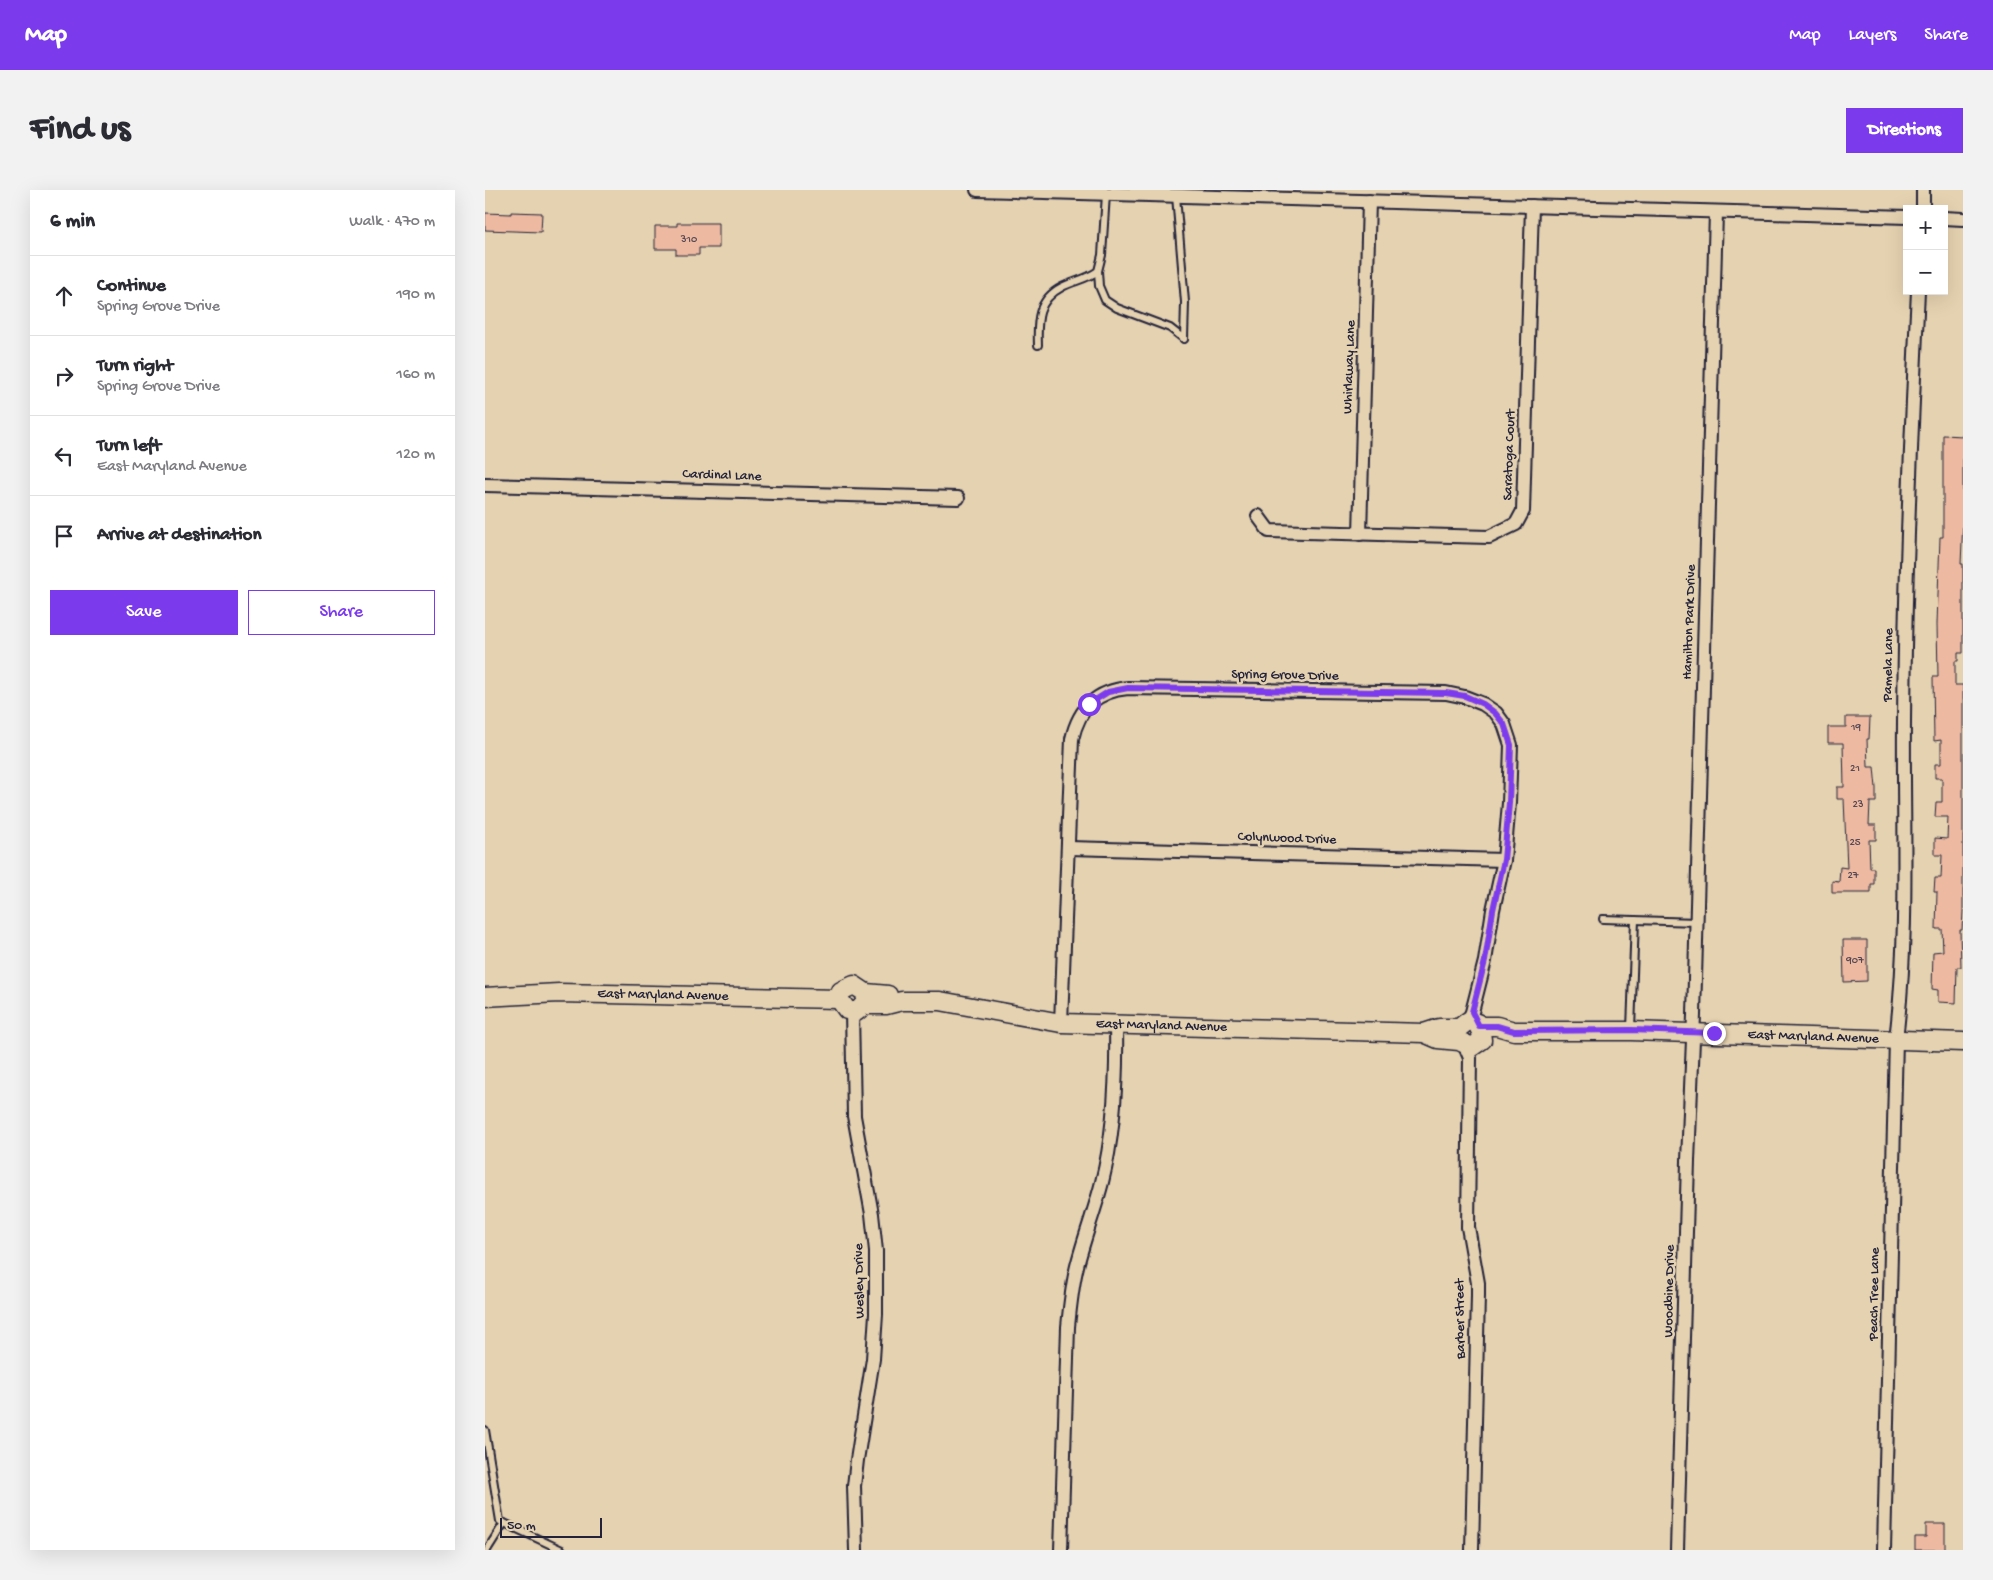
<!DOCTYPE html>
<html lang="en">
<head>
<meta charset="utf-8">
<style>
	:root { --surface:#fff; --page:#f2f2f3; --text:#2b2b33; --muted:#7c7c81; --line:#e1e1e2; --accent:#7c3aed }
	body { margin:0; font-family:"Gochi Hand",sans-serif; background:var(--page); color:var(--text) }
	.controls { position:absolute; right:15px; top:15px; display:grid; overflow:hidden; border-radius:0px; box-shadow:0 5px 20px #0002 }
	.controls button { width:45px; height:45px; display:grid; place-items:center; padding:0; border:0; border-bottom:1px solid var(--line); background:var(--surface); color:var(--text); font:25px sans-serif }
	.scale { position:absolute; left:15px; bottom:12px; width:102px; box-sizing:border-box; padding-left:5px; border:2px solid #22223b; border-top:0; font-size:14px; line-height:18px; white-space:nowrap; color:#22223b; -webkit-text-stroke:4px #e5d2b0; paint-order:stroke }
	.stop { position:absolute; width:15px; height:15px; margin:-11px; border:4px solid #7c3aed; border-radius:50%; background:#fff }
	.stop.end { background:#7c3aed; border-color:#fff; box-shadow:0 1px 5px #0008 }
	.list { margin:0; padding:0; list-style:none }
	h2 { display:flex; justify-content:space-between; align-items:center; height:65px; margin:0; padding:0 20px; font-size:21px }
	h2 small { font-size:16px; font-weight:400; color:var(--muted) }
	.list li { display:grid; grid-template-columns:32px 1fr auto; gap:15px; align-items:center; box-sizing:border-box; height:80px; padding:0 20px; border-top:1px solid var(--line) }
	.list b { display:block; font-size:19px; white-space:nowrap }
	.list p { margin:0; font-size:16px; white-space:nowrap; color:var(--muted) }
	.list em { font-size:16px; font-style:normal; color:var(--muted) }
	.actions { display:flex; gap:10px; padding:15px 20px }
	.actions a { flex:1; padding:11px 0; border:1px solid var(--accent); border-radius:0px; text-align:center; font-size:18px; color:var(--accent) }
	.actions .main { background:var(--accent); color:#fff }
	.icon { flex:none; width:28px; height:28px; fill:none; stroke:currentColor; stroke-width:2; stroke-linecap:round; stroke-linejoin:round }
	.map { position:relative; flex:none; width:1478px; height:1360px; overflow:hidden; border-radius:0px }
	header { display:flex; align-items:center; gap:30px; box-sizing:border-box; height:70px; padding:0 25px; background:var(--accent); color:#fff }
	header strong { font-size:24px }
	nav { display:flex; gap:28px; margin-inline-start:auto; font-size:18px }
	.intro { display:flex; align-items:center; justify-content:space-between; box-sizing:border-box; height:120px; padding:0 30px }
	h1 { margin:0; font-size:35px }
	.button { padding:12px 22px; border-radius:0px; background:var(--accent); color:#fff; font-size:18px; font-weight:700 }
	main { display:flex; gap:30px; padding:0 30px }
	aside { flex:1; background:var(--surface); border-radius:0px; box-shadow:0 5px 20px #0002 }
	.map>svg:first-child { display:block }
</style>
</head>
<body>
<header>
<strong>Map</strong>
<nav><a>Map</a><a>Layers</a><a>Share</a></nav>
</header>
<div class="intro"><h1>Find us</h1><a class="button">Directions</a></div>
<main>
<aside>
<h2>6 min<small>Walk · 470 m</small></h2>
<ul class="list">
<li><svg class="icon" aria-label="ahead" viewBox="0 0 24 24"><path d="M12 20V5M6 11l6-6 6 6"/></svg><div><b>Continue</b><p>Spring Grove Drive</p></div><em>190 m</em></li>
<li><svg class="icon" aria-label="right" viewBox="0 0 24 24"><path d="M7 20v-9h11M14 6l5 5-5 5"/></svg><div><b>Turn right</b><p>Spring Grove Drive</p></div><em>160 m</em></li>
<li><svg class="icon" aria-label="left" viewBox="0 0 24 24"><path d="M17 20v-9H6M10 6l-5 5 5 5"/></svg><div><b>Turn left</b><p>East Maryland Avenue</p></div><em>120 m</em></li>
<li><svg class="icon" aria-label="arrive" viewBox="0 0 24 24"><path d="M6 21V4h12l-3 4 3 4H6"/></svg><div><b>Arrive at destination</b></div></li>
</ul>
<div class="actions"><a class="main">Save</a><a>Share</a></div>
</aside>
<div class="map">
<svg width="1478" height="1360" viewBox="0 0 1478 1360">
	<rect width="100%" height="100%" fill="#e5d2b0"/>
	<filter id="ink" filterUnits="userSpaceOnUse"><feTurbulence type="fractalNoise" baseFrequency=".02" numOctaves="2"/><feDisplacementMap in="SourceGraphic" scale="10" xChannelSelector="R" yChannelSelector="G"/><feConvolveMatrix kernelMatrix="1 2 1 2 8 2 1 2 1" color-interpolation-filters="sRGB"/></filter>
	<g filter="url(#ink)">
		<!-- building -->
		<g fill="#edb9a0" stroke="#22223b">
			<polygon points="26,22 57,23 56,42 0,40 0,23 26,24"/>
			<polygon points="192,33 234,33 234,58 214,58 214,65 191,65 191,59 170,59 170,36 192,36"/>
			<polygon points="1458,245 1478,246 1478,330 1476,374 1478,374 1478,463 1473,463 1473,471 1470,471 1470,495 1478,495 1478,721 1477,740 1475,740 1476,777 1472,777 1471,813 1453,812 1453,800 1447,799 1448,762 1458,761 1457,739 1451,739 1452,702 1449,702 1450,688 1456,688 1457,665 1450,665 1450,648 1462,649 1463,627 1450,627 1451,612 1457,612 1457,588 1450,588 1450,574 1456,574 1456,550 1449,551 1448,487 1453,487 1452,434 1455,347 1458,347"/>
			<polygon points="1361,527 1385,527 1384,549 1382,549 1383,577 1389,577 1391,598 1391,612 1385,612 1384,635 1391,635 1391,650 1384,650 1385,678 1389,678 1389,694 1386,694 1386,703 1347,703 1347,691 1354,692 1355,677 1362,678 1359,609 1352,609 1352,597 1359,597 1358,553 1343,553 1343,537 1361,537"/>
			<polygon points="1358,750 1382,750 1382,791 1359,792"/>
			<polygon points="1441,1334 1460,1334 1460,1360 1430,1360 1430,1347 1441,1347"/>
		</g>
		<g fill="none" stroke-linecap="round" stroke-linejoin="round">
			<!-- lane casing -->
			<g stroke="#22223b" stroke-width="10">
				<g id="lane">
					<polyline points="691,6 700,112 699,149"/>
					<polyline points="613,81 614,96 620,110 632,118 685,138 699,149"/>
					<path d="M553,155C552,131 552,110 577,97C589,91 602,89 613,81L617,65L621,4"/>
					<polyline points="1118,729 1212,732"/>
					<polyline points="1146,839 1150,730"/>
					<polyline points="0,1240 15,1331 77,1360"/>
					<polyline points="2,1360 19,1333"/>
				</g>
			</g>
			<!-- street casing -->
			<g stroke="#22223b" stroke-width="16">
				<g id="street">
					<polyline points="492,0 1422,27"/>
					<polyline points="1438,19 1438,0"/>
					<polyline points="1459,28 1478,29"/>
					<polyline points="0,295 473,308"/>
					<polyline points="773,326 784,341 1004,347 1031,334 1038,321 1047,16"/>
					<polyline points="875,344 884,11"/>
					<polyline points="584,658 1019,670"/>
					<polyline points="367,822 369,926 387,1024 391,1061 391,1124 388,1169 372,1270 369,1296 371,1360"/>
					<path d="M576,833L587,549C594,518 611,501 643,498L961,503L980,507L998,514L1011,523L1019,534L1026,555L1024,613L1019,670L1008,720L1000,771L987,822L983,831"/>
					<polyline points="979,854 985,868 983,1037 993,1093 993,1105 987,1360"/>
					<path d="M576,1360L583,1137C585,1116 587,1096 592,1076C599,1048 610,1020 617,992C630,941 632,887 631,835"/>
					<polyline points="1192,1360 1203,971 1209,825 1231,22"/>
					<path d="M1399,1360L1411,849C1424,744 1418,637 1419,532C1420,388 1426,245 1433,101"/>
				</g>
			</g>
			<!-- secondary casing -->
			<g stroke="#22223b" stroke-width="21">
				<g id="secondary">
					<path d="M381,806C382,813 376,818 371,822L362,820L354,809L356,801L369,795L381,803L403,805"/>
					<path id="s1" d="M0,807L74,803L354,809"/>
					<path id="s2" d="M378,815H401L417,811H455L576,833L939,843L954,838H974L983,831L992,833L996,842L997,850L987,857L974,851L953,849L939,843"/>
					<path id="s3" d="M993,836H1012L1029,841H1146L1478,852"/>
				</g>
			</g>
			<!-- lane -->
			<use href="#lane" stroke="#e5d2b0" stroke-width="6"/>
			<!-- street -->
			<use href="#street" stroke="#e5d2b0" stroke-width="12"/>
			<!-- secondary -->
			<use href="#secondary" stroke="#e5d2b0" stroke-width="18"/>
		</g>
	</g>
	<g fill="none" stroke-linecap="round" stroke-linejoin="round" filter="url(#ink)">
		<!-- route -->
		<polyline stroke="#7c3aed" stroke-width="6" points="604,514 623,502 643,498 961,503 980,506 998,514 1010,523 1019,534 1026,555 1024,613 1019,670 1008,720 1000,771 987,822 994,836 1012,836 1029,841 1146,840 1229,843"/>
	</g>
	<g text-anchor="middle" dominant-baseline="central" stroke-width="5" stroke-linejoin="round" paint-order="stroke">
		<!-- number labels -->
		<g font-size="11" fill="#554854">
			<text x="204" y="50">310</text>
			<text x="1371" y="538">19</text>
			<text x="1370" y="579">21</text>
			<text x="1373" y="615">23</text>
			<text x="1370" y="653">25</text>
			<text x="1368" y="686">27</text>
			<text x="1370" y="771">907</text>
		</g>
		<!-- street labels -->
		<g font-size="14" fill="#22223b" stroke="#e5d2b0">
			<text transform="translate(865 177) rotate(-88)">Whirlaway Lane</text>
			<text transform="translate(1025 265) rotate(-88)">Saratoga Court</text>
			<text transform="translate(237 286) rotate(2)">Cardinal Lane</text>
			<text transform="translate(1205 432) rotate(-88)">Hamilton Park Drive</text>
			<text transform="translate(1404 475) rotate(-89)">Pamela Lane</text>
			<text transform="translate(800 486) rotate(1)">Spring Grove Drive</text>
			<text transform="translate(802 649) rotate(2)">Colynwood Drive</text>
			<text stroke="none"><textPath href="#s1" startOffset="178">East Maryland Avenue</textPath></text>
			<text stroke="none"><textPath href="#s2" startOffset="301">East Maryland Avenue</textPath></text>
			<text stroke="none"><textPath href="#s3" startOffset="336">East Maryland Avenue</textPath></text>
			<text transform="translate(375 1091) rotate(-91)">Wesley Drive</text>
			<text transform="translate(1185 1101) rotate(-89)">Woodbine Drive</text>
			<text transform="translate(1390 1104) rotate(-89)">Peach Tree Lane</text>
			<text transform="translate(976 1129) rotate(-91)">Barber Street</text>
		</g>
	</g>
</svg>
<div class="controls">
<button>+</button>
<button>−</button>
</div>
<div class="scale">50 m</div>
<div class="stop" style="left:604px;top:514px"></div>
<div class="stop end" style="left:1229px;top:843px"></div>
</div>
</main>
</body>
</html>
